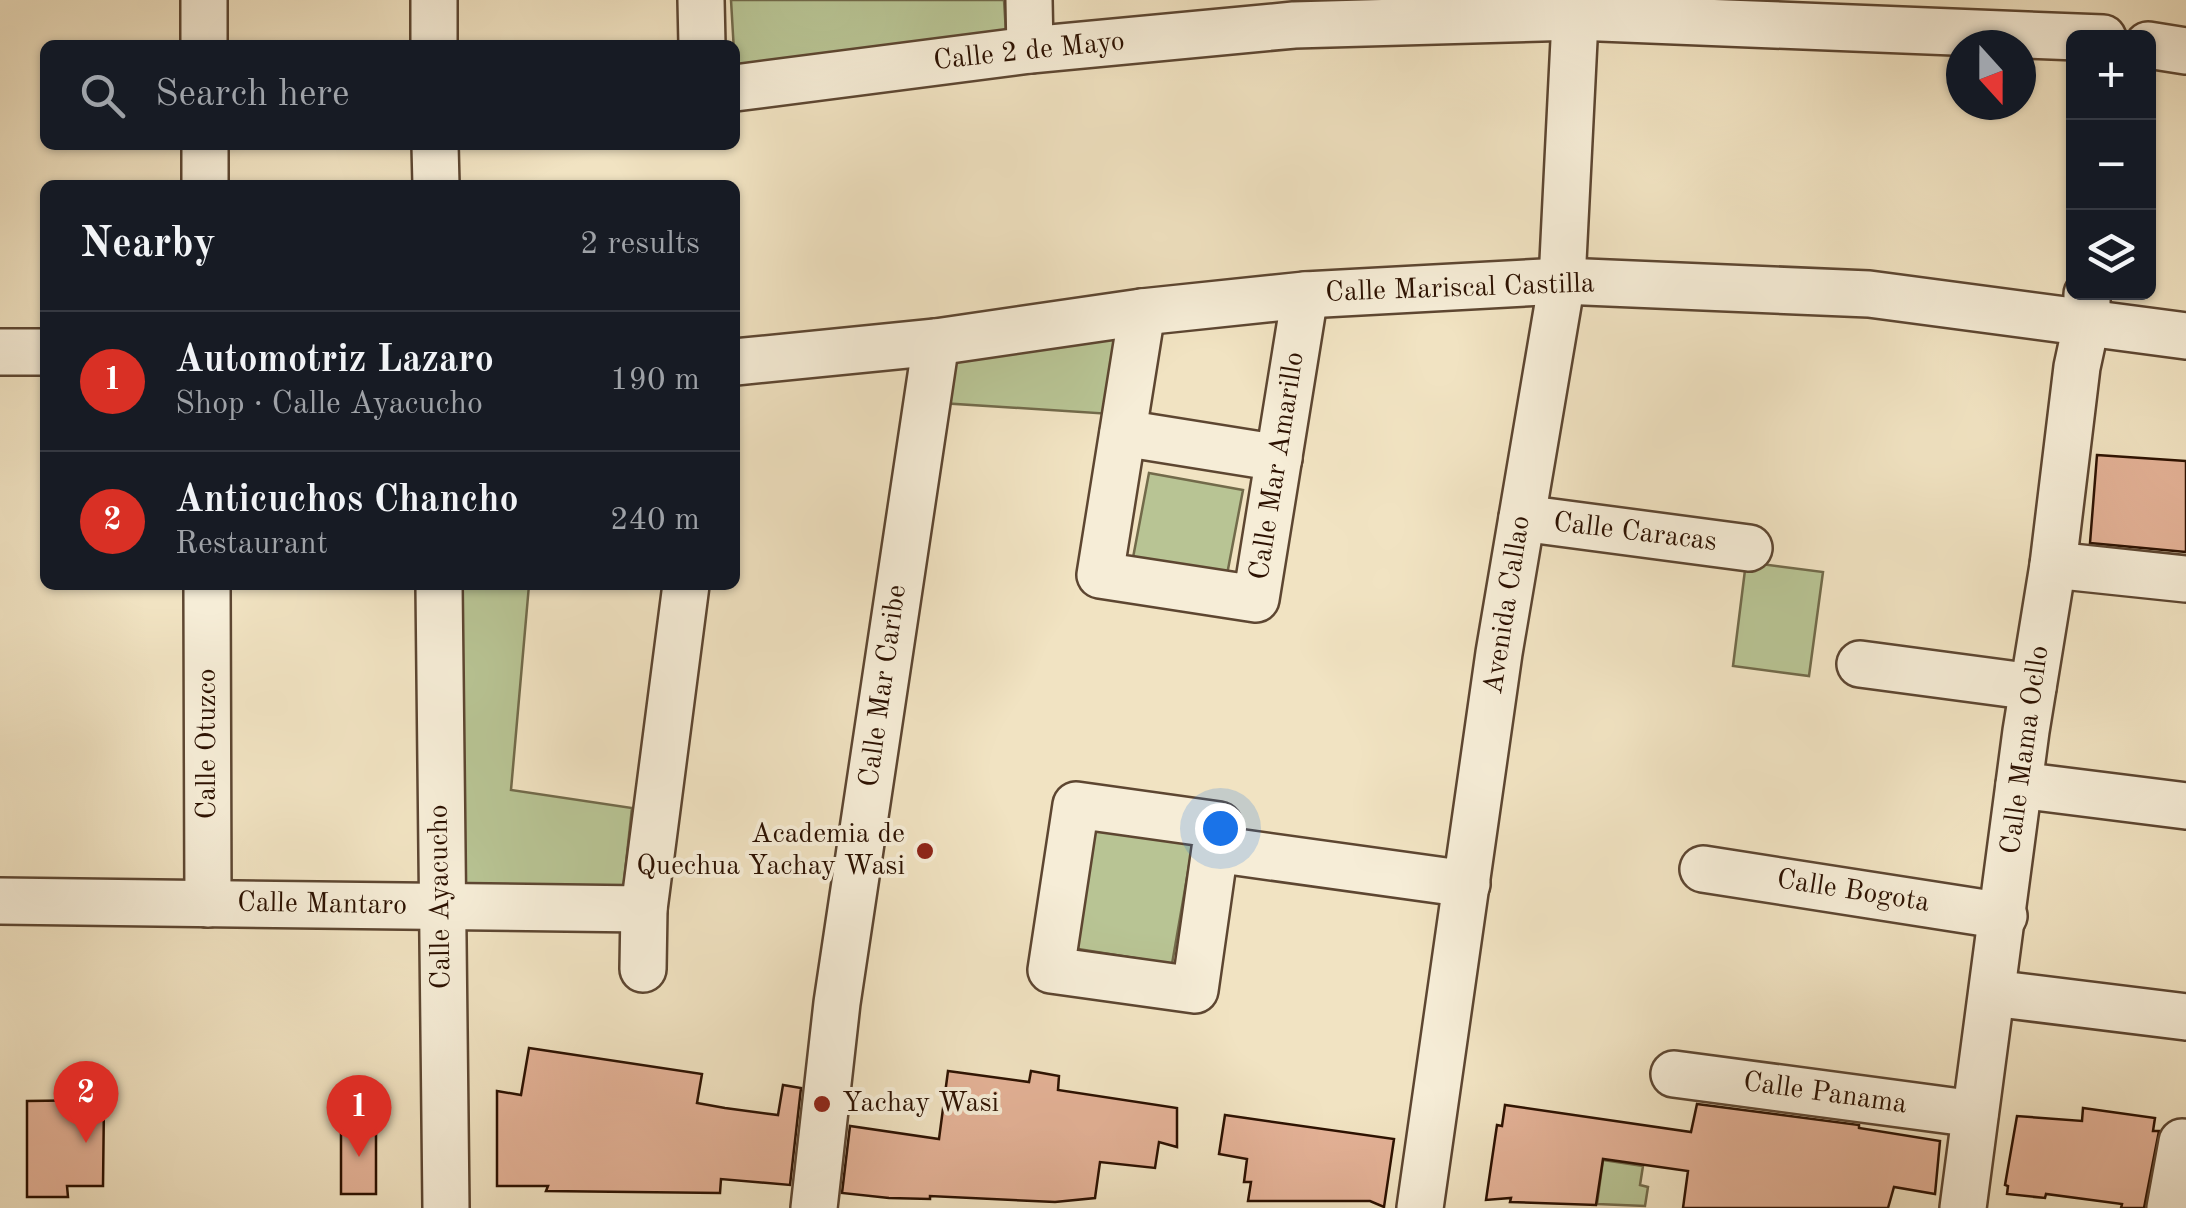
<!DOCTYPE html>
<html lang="en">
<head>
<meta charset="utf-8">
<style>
	:root { --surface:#171b24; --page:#242831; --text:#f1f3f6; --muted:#9ea1a6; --line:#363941; --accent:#d93025 }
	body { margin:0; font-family:"Old Standard TT",serif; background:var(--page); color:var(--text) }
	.controls { position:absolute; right:30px; top:30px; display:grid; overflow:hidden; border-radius:15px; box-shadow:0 2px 8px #0004 }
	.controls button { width:90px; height:90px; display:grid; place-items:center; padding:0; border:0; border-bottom:2px solid var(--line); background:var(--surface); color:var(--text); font:50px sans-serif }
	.compass { position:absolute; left:1946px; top:30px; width:90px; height:90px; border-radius:50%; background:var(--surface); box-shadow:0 2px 8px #0004; rotate:159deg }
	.you { position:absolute; left:1220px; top:828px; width:35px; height:35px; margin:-25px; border:8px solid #fff; border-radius:50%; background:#1a73e8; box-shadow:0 0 0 15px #1a73e833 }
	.badge { display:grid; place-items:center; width:65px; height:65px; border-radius:50%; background:var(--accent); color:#fff; font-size:32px; font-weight:700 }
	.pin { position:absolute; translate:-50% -82px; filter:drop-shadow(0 2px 5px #0008) }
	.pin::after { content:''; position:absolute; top:52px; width:35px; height:30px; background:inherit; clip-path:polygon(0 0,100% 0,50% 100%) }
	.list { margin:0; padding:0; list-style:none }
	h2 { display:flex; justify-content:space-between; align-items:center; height:130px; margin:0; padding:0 40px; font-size:42px }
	h2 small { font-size:32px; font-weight:400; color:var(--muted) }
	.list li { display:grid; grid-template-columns:65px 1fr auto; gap:30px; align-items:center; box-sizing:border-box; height:140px; padding:0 40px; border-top:2px solid var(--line) }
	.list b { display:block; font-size:38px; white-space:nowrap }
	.list p { margin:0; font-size:32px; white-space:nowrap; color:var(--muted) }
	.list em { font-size:32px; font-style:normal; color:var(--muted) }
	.icon { flex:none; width:55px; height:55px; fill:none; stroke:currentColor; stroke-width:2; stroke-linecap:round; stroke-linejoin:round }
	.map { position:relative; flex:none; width:2186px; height:1208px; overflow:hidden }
	.search { position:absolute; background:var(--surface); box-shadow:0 2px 8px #0004; left:40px; top:40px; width:700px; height:110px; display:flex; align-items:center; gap:25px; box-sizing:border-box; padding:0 35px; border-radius:15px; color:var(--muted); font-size:38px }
	.panel { position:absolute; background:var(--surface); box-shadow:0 2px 8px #0004; left:40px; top:180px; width:700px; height:410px; border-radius:15px }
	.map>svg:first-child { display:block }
</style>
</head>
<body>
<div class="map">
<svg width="2186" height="1208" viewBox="0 0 2186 1208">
	<rect width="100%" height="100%" fill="#f1e3c2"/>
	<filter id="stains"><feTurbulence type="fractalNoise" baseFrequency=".002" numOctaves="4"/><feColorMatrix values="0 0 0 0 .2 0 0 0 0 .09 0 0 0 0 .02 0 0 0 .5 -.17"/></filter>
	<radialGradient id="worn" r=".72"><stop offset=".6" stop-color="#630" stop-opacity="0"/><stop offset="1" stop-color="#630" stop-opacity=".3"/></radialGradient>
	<!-- green -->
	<g fill="#b8c494" stroke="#726a4a" stroke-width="2.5">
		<polygon points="731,0 1004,0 1006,33 735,69"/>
		<polygon points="1118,337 1111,414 941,403 955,362"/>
		<polygon points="1149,473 1243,490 1226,580 1132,563"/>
		<polygon points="1746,562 1823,572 1809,676 1733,666"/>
		<polygon points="462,585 529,585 511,790 632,808 622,900 465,887"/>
		<polygon points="1093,826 1193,843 1172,964 1072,948"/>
		<polygon points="1603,1160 1643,1166 1640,1185 1648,1187 1645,1206 1597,1204"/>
	</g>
	<!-- building -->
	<g fill="#e4b297" stroke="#2c1101" stroke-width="2.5">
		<polygon points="2097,455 2186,461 2186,552 2090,543"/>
		<polygon points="529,1048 702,1074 697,1103 725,1108 778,1115 783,1085 801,1088 790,1185 721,1179 720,1193 546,1191 548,1186 497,1186 497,1091 521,1095"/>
		<polygon points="948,1071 1029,1082 1031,1071 1059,1076 1058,1090 1177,1108 1177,1147 1159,1142 1155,1168 1100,1162 1095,1198 1055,1202 930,1196 930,1199 889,1198 842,1193 850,1126 939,1139"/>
		<polygon points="104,1100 103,1186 67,1186 68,1197 27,1197 27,1101"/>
		<polygon points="1697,1104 1859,1125 1859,1128 1940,1141 1935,1194 1894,1187 1888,1208 1683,1208 1688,1171 1603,1159 1596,1205 1510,1202 1511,1198 1486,1200 1497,1125 1502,1126 1505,1105 1691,1132"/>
		<polygon points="2083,1108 2155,1118 2153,1131 2159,1131 2144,1208 2121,1208 2122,1204 2046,1194 2045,1198 2007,1194 2008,1186 2005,1185 2017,1116 2082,1121"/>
		<polygon points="1225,1115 1394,1139 1384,1207 1370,1201 1248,1201 1251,1182 1244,1182 1247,1159 1219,1154"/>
		<rect x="341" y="1121" width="35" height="73"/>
	</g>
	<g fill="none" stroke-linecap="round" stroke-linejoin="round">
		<!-- minor casing -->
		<g stroke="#5d4631" stroke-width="50">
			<g id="minor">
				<polyline points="204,0 204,45"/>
				<polyline points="434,0 434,45"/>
				<polyline points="701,0 702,45"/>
				<polyline points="1029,0 1030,50"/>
				<polyline points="2148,45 2186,51"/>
				<polyline points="735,88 1030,50 1294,25 1576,17 2103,38"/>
				<polyline points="205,145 205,185"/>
				<polyline points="435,145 436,185"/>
				<polyline points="1142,312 1100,575 1256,599 1305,295"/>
				<polyline points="0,352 45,352"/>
				<polyline points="735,362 936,342 1142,312 1305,295 1562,281 1869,294 2186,336"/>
				<polyline points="1123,433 1279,458"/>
				<polyline points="1522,518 1749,548"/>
				<polyline points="2053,565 2186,579"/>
				<polyline points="207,585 208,904"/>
				<polyline points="439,585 446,1208"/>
				<polyline points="1860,664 2033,687"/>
				<polyline points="2019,785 2186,806"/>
				<polyline points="1215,849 1195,990 1051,970 1076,805 1219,825 1215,849 1467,884"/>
				<polyline points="1703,869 2004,916"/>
				<polyline points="0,901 644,909"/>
				<polyline points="643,969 644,909 686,585"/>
				<polyline points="1992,993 2186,1017"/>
				<polyline points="1674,1074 1975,1114"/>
				<polyline points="814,1208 837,1003 936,342"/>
				<polyline points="1420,1208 1499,653 1562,281 1576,0"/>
				<polyline points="1963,1208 2026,731 2053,565 2077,367 2087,321 2087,294"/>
				<polyline points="2170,1208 2182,1142"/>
			</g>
		</g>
		<!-- minor -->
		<use href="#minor" stroke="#f6edd7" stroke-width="45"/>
	</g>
	<!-- markers -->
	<g fill="#8f2418" stroke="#f6edd7" stroke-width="4">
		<circle cx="925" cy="851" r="10"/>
		<circle cx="822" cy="1104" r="10"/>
	</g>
	<g text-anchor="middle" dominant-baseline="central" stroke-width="8" stroke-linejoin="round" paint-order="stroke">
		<!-- street labels -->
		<g font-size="28" fill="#2c1101" stroke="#f6edd7">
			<text transform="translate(1029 52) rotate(-6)">Calle 2 de Mayo</text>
			<text transform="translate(1460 289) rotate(-2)">Calle Mariscal Castilla</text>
			<text transform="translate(1278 466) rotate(-81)">Calle Mar Amarillo</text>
			<text transform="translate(1635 533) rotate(7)">Calle Caracas</text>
			<text transform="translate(1508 605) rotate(-81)">Avenida Callao</text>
			<text transform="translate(884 686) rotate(-82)">Calle Mar Caribe</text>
			<text transform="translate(208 744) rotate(-90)">Calle Otuzco</text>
			<text transform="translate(2026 750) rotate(-82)">Calle Mama Ocllo</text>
			<text transform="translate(1853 892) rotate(9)">Calle Bogota</text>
			<text transform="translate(441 897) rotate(-91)">Calle Ayacucho</text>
			<text transform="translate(322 905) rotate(1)">Calle Mantaro</text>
			<text transform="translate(1825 1094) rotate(8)">Calle Panama</text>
		</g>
		<!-- poi labels -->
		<g font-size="28" fill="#2c1101" stroke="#f6edd7" text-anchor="end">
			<text x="905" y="835">Academia de<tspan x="905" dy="32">Quechua Yachay Wasi</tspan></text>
			<text x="842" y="1104" text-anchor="start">Yachay Wasi</text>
		</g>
	</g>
	<rect width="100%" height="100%" filter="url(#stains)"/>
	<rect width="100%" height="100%" fill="url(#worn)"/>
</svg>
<div class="controls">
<button>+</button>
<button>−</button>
<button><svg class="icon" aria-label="layers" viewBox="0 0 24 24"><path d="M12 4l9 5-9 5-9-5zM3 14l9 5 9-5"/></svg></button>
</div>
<svg class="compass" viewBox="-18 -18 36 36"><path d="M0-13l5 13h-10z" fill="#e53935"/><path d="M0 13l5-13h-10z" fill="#9ea1a6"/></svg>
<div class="you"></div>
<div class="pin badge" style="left:359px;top:1157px">1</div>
<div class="pin badge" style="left:86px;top:1143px">2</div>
<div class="search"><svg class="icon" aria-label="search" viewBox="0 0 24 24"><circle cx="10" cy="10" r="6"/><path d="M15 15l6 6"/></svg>Search here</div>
<section class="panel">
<h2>Nearby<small>2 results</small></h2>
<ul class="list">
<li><span class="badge">1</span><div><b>Automotriz Lazaro</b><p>Shop · Calle Ayacucho</p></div><em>190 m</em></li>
<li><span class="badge">2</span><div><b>Anticuchos Chancho</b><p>Restaurant</p></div><em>240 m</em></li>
</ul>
</section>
</div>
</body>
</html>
